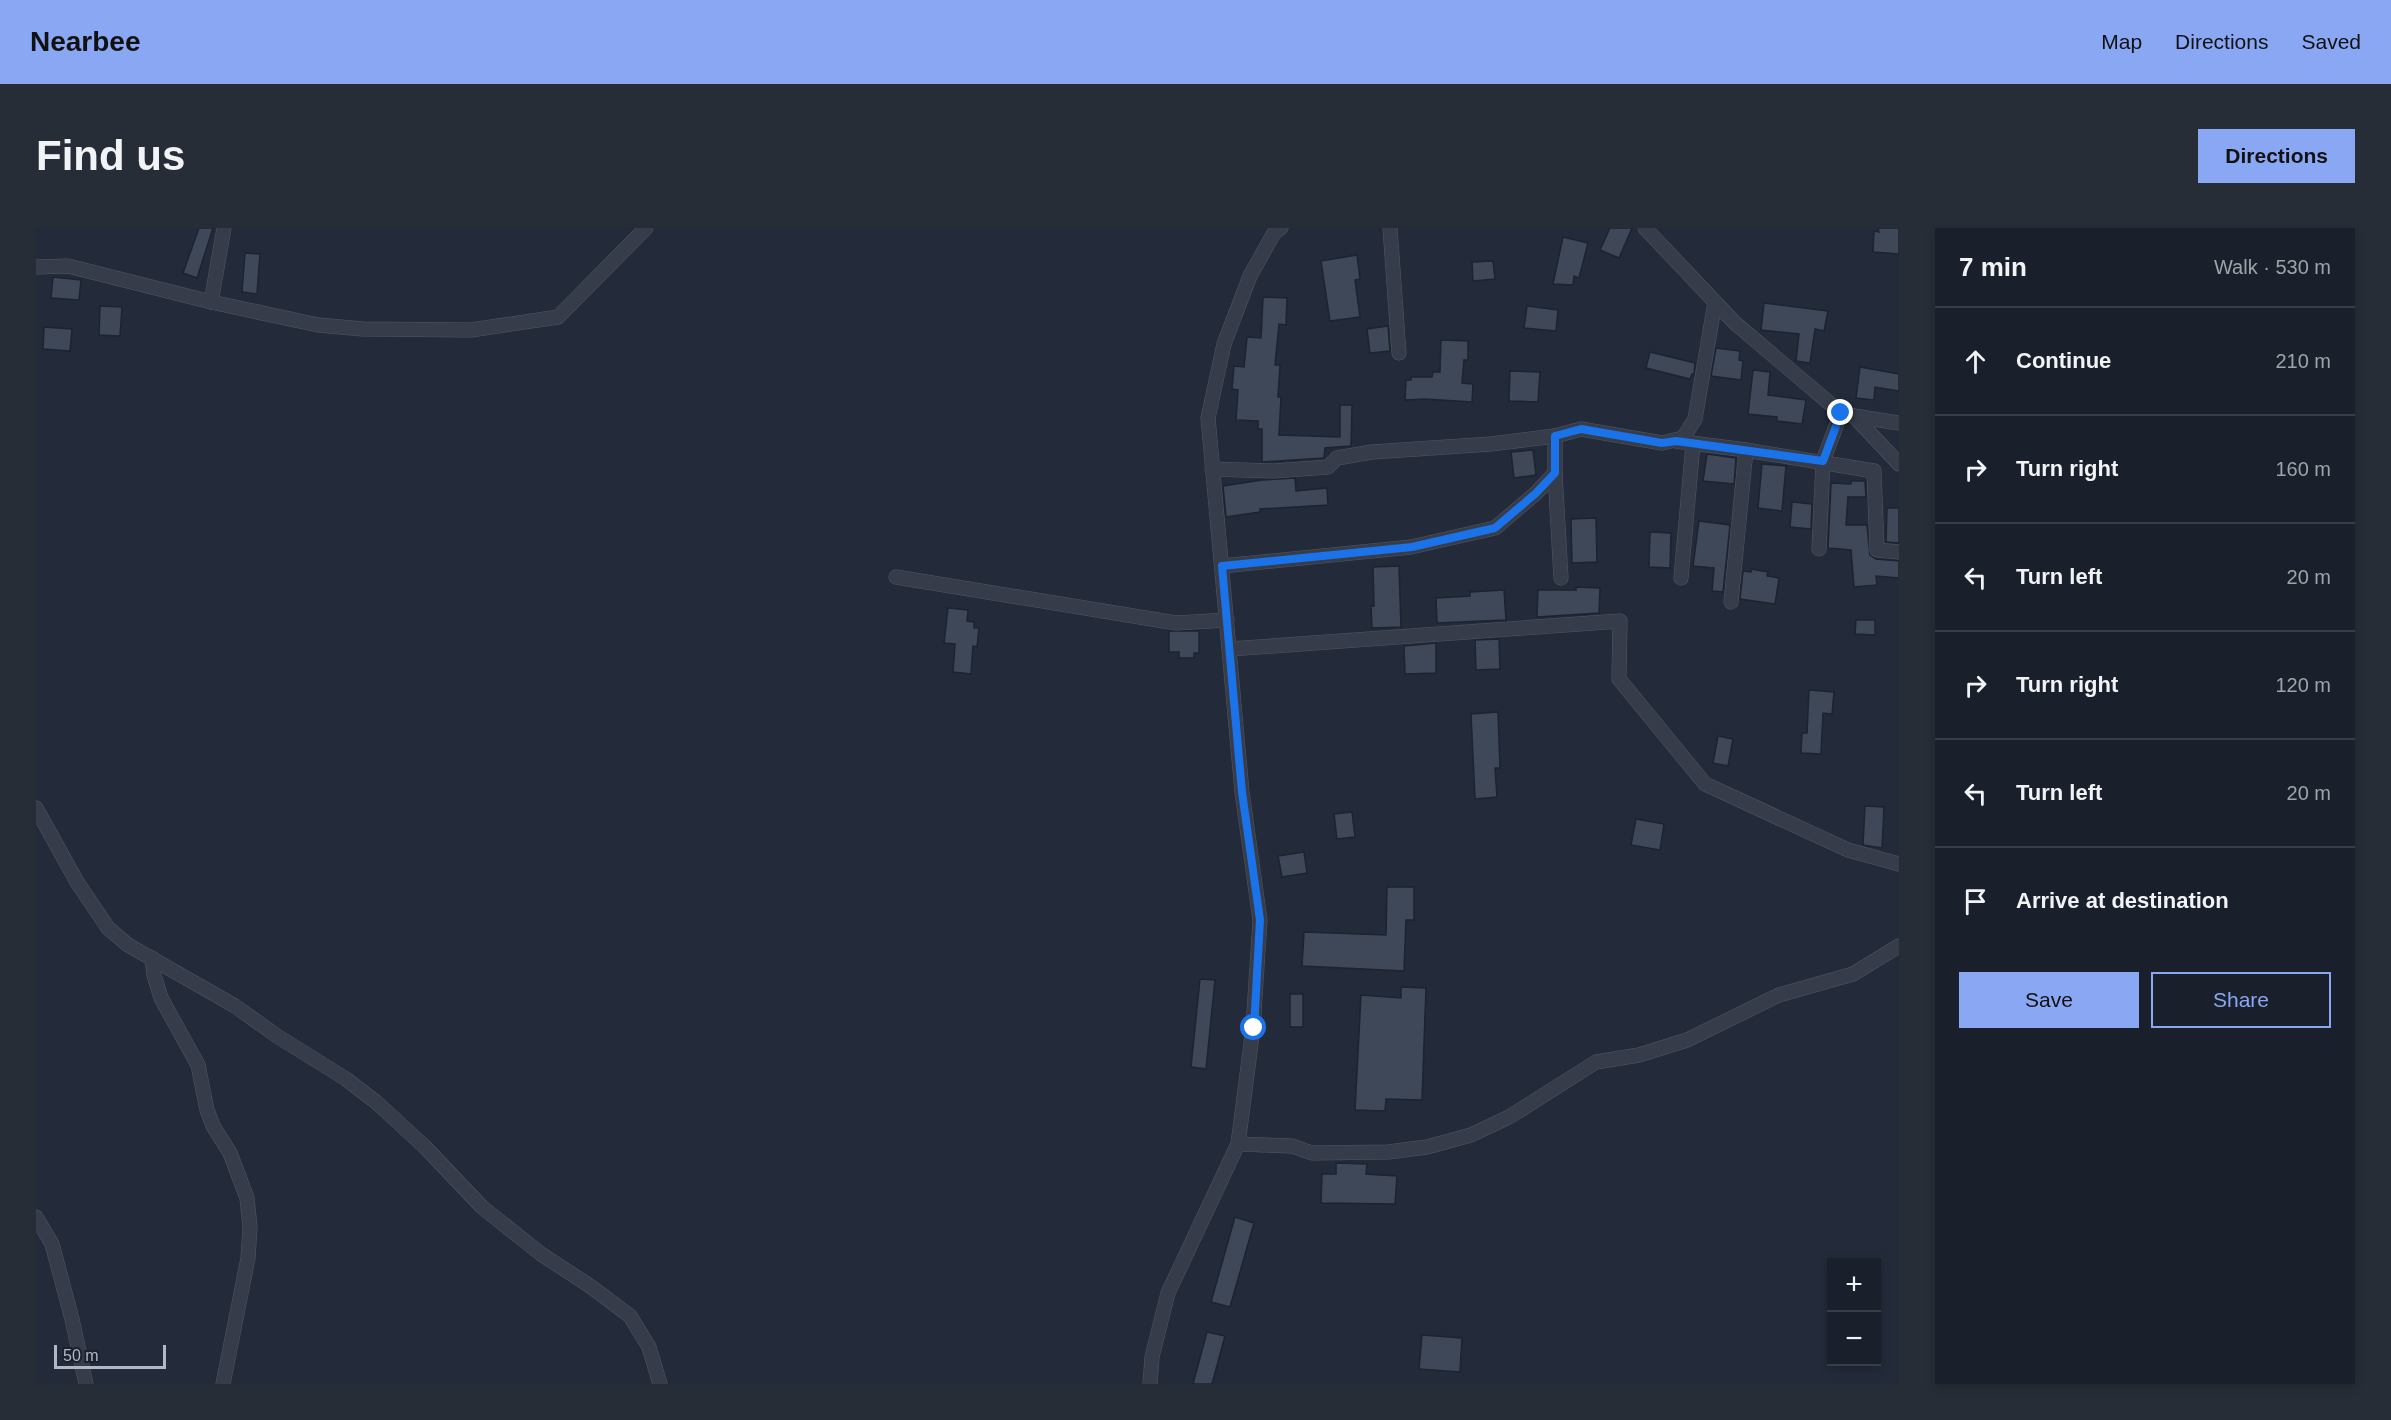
<!DOCTYPE html>
<html lang="en">
<head>
<meta charset="utf-8">
<style>
	:root { --surface:#1a202b; --page:#272d37; --text:#f1f3f6; --muted:#9fa3a9; --line:#383e47; --accent:#89a7f3 }
	body { margin:0; font-family:Arial,sans-serif; background:var(--page); color:var(--text) }
	.controls { position:absolute; right:18px; bottom:18px; display:grid; overflow:hidden; border-radius:0px; box-shadow:0 3px 9px #0003 }
	.controls button { width:54px; height:54px; display:grid; place-items:center; padding:0; border:0; border-bottom:2px solid var(--line); background:var(--surface); color:var(--text); font:30px sans-serif }
	.scale { position:absolute; left:18px; bottom:15px; width:112px; box-sizing:border-box; padding-left:6px; border:3px solid #b1b7c5; border-top:0; font-size:16px; line-height:21px; white-space:nowrap; color:#b1b7c5; -webkit-text-stroke:4px #1b212e; paint-order:stroke }
	.stop { position:absolute; width:18px; height:18px; margin:-14px; border:4px solid #1a73e8; border-radius:50%; background:#fff }
	.stop.end { background:#1a73e8; border-color:#fff; box-shadow:0 2px 6px #0008 }
	.list { margin:0; padding:0; list-style:none }
	h2 { display:flex; justify-content:space-between; align-items:center; height:78px; margin:0; padding:0 24px; font-size:26px }
	h2 small { font-size:20px; font-weight:400; color:var(--muted) }
	.list li { display:grid; grid-template-columns:39px 1fr auto; gap:18px; align-items:center; box-sizing:border-box; height:108px; padding:0 24px; border-top:2px solid var(--line) }
	.list b { display:block; font-size:22px; white-space:nowrap }
	.list em { font-size:20px; font-style:normal; color:var(--muted) }
	.actions { display:flex; gap:12px; padding:18px 24px }
	.actions a { flex:1; padding:14px 0; border:2px solid var(--accent); border-radius:0px; text-align:center; font-size:21px; color:var(--accent) }
	.actions .main { background:var(--accent); color:#111 }
	.icon { flex:none; width:33px; height:33px; fill:none; stroke:currentColor; stroke-width:2; stroke-linecap:round; stroke-linejoin:round }
	.map { position:relative; flex:none; width:1863px; height:1156px; overflow:hidden; border-radius:0px }
	header { display:flex; align-items:center; gap:36px; box-sizing:border-box; height:84px; padding:0 30px; background:var(--accent); color:#111 }
	header strong { font-size:28px }
	nav { display:flex; gap:33px; margin-inline-start:auto; font-size:21px }
	.intro { display:flex; align-items:center; justify-content:space-between; box-sizing:border-box; height:144px; padding:0 36px }
	h1 { margin:0; font-size:42px }
	.button { padding:15px 27px; border-radius:0px; background:var(--accent); color:#111; font-size:21px; font-weight:700 }
	main { display:flex; gap:36px; padding:0 36px }
	aside { flex:1; background:var(--surface); border-radius:0px; box-shadow:0 3px 9px #0003 }
	.map>svg:first-child { display:block }
</style>
</head>
<body>
<header>
<strong>Nearbee</strong>
<nav><a>Map</a><a>Directions</a><a>Saved</a></nav>
</header>
<div class="intro"><h1>Find us</h1><a class="button">Directions</a></div>
<main>
<div class="map">
<svg width="1863" height="1156" viewBox="0 0 1863 1156">
	<rect width="100%" height="100%" fill="#232a39"/>
	<!-- building -->
	<g fill="#3f4859" stroke="#1d2330" stroke-width="1.5">
		<polygon points="163,0 177,0 161,50 147,45"/>
		<polygon points="1574,0 1596,0 1583,30 1564,22"/>
		<polygon points="1842,0 1863,0 1863,26 1837,24 1838,3 1843,4"/>
		<polygon points="1527,9 1552,15 1543,50 1538,48 1537,57 1517,56"/>
		<polygon points="209,25 224,26 221,66 206,64"/>
		<polygon points="1321,27 1324,51 1319,52 1324,89 1294,93 1285,33"/>
		<polygon points="1457,33 1459,51 1437,53 1436,34"/>
		<polygon points="17,49 45,52 43,72 15,70"/>
		<polygon points="1227,69 1251,70 1250,97 1243,96 1239,137 1244,137 1242,169 1245,169 1243,207 1304,209 1304,177 1316,177 1315,218 1289,220 1288,230 1226,234 1226,201 1222,201 1222,193 1200,192 1202,162 1196,161 1198,138 1208,139 1211,109 1225,110"/>
		<polygon points="1728,75 1792,83 1788,103 1779,101 1774,135 1760,133 1763,106 1725,102"/>
		<polygon points="64,78 86,79 84,108 63,107"/>
		<polygon points="1491,78 1522,82 1520,103 1488,100"/>
		<polygon points="1352,98 1354,123 1334,125 1331,101"/>
		<polygon points="8,99 36,101 34,123 7,121"/>
		<polygon points="1405,112 1432,113 1432,132 1428,132 1426,155 1437,156 1436,174 1389,171 1369,172 1370,152 1375,152 1375,149 1396,149 1397,144 1404,144"/>
		<polygon points="1680,120 1704,123 1703,132 1707,133 1705,152 1675,148"/>
		<polygon points="1614,124 1659,135 1658,146 1656,146 1654,151 1610,140"/>
		<polygon points="1824,139 1863,146 1863,163 1839,159 1838,172 1820,170"/>
		<polygon points="1717,142 1734,144 1732,167 1770,172 1766,196 1741,193 1741,189 1712,186"/>
		<polygon points="1474,143 1504,144 1502,174 1473,173"/>
		<polygon points="1497,222 1500,247 1478,250 1475,224"/>
		<polygon points="1671,226 1700,230 1698,256 1667,253"/>
		<polygon points="1726,236 1750,238 1746,283 1722,280"/>
		<polygon points="1259,250 1260,263 1291,260 1292,277 1224,281 1224,284 1190,289 1187,258 1226,252"/>
		<polygon points="1815,253 1829,253 1830,269 1812,269 1810,297 1831,297 1834,327 1840,331 1863,333 1863,350 1840,348 1841,357 1818,359 1815,322 1792,320 1795,255 1815,256"/>
		<polygon points="1756,274 1776,276 1775,301 1754,299"/>
		<polygon points="1851,280 1863,280 1863,315 1850,314"/>
		<polygon points="1560,290 1561,334 1536,335 1535,291"/>
		<polygon points="1663,293 1694,297 1687,364 1676,363 1678,340 1657,338"/>
		<polygon points="1614,304 1635,305 1634,340 1613,339"/>
		<polygon points="1363,338 1365,399 1336,400 1335,378 1338,378 1337,339"/>
		<polygon points="1715,341 1732,344 1731,348 1743,350 1739,376 1704,371 1707,343 1715,344"/>
		<polygon points="1540,359 1564,360 1563,385 1501,389 1502,362 1540,362"/>
		<polygon points="1468,362 1470,392 1401,395 1400,370 1434,368 1434,364"/>
		<polygon points="912,380 932,382 931,393 938,394 938,400 943,400 941,419 937,418 935,446 917,444 919,416 908,415"/>
		<polygon points="1820,392 1839,392 1839,407 1819,406"/>
		<polygon points="1133,403 1163,403 1163,425 1158,425 1158,430 1143,430 1143,424 1133,424"/>
		<polygon points="1463,411 1464,441 1440,442 1439,412"/>
		<polygon points="1400,415 1400,445 1369,446 1368,418"/>
		<polygon points="1773,462 1798,464 1796,486 1787,485 1785,526 1765,525 1766,505 1771,505"/>
		<polygon points="1462,484 1464,540 1459,540 1461,569 1439,571 1435,486"/>
		<polygon points="1682,508 1697,511 1692,538 1677,535"/>
		<polygon points="1829,578 1848,579 1846,620 1827,617"/>
		<polygon points="1316,584 1319,609 1301,611 1298,586"/>
		<polygon points="1600,591 1628,596 1624,622 1595,617"/>
		<polygon points="1268,624 1271,645 1246,649 1242,628"/>
		<polygon points="1351,659 1378,659 1378,692 1370,692 1368,743 1266,738 1268,704 1350,707"/>
		<polygon points="1164,751 1179,752 1170,841 1155,839"/>
		<polygon points="1365,759 1390,760 1386,872 1350,871 1349,883 1319,882 1325,767 1365,770"/>
		<rect x="1254" y="766" width="13" height="33"/>
		<polygon points="1300,935 1331,936 1330,946 1361,948 1359,976 1285,975 1286,946 1300,946"/>
		<polygon points="1199,989 1218,995 1194,1079 1175,1074"/>
		<polygon points="1171,1104 1189,1108 1176,1156 1157,1156"/>
		<polygon points="1386,1107 1426,1110 1424,1144 1383,1141"/>
	</g>
	<g fill="none" stroke-linecap="round" stroke-linejoin="round">
		<!-- street casing -->
		<g stroke="#515764" stroke-width="15">
			<g id="street">
				<polyline points="1354,0 1363,125"/>
				<polyline points="1609,0 1699,95 1805,185 1818,188 1863,236"/>
				<polyline points="0,39 32,38 175,74 282,97 327,101 435,102 522,89 610,0"/>
				<polyline points="175,74 188,0"/>
				<polyline points="1818,188 1863,195"/>
				<polyline points="1640,213 1710,222 1695,374"/>
				<polyline points="1710,222 1838,243 1841,322 1863,324"/>
				<polyline points="1176,241 1238,243 1292,239 1301,230 1336,224 1455,216 1519,208"/>
				<polyline points="1519,245 1525,350"/>
				<polyline points="1783,321 1787,233 1805,185"/>
				<polyline points="1186,338 1375,319 1459,300 1499,266 1519,245 1519,208 1545,201 1626,215 1647,210 1659,191 1679,74"/>
				<polyline points="860,349 1140,395 1191,392"/>
				<polyline points="1645,350 1657,216"/>
				<polyline points="1194,421 1584,393 1583,451 1669,556 1812,622 1863,636"/>
				<polyline points="0,580 41,654 72,700 92,717 199,778 241,808 310,851 340,874 389,919 446,979 505,1026 554,1058 594,1088 613,1119 624,1156"/>
				<polyline points="116,730 118,747 125,770 162,837 171,882 177,898 194,925 211,970 214,999 212,1030 187,1156"/>
				<polyline points="1202,916 1256,918 1276,925 1352,924 1391,919 1435,907 1473,889 1560,834 1603,827 1651,812 1743,767 1817,746 1863,718"/>
				<polyline points="0,989 16,1016 36,1091 50,1156"/>
				<polyline points="1114,1156 1116,1129 1132,1065 1202,916 1217,800 1224,692 1206,564 1172,190 1188,116 1214,48 1238,5 1245,0"/>
			</g>
		</g>
		<!-- street -->
		<use href="#street" stroke="#363c49" stroke-width="14"/>
	</g>
	<g fill="none" stroke-linecap="round" stroke-linejoin="round">
		<!-- route -->
		<polyline stroke="#1a73e8" stroke-width="8" points="1218,800 1224,692 1206,564 1186,338 1376,319 1459,300 1499,266 1519,245 1519,208 1545,201 1626,215 1640,213 1787,233 1805,185"/>
	</g>
</svg>
<div class="controls">
<button>+</button>
<button>−</button>
</div>
<div class="scale">50 m</div>
<div class="stop" style="left:1218px;top:800px"></div>
<div class="stop end" style="left:1805px;top:185px"></div>
</div>
<aside>
<h2>7 min<small>Walk · 530 m</small></h2>
<ul class="list">
<li><svg class="icon" aria-label="ahead" viewBox="0 0 24 24"><path d="M12 20V5M6 11l6-6 6 6"/></svg><div><b>Continue</b></div><em>210 m</em></li>
<li><svg class="icon" aria-label="right" viewBox="0 0 24 24"><path d="M7 20v-9h11M14 6l5 5-5 5"/></svg><div><b>Turn right</b></div><em>160 m</em></li>
<li><svg class="icon" aria-label="left" viewBox="0 0 24 24"><path d="M17 20v-9H6M10 6l-5 5 5 5"/></svg><div><b>Turn left</b></div><em>20 m</em></li>
<li><svg class="icon" aria-label="right" viewBox="0 0 24 24"><path d="M7 20v-9h11M14 6l5 5-5 5"/></svg><div><b>Turn right</b></div><em>120 m</em></li>
<li><svg class="icon" aria-label="left" viewBox="0 0 24 24"><path d="M17 20v-9H6M10 6l-5 5 5 5"/></svg><div><b>Turn left</b></div><em>20 m</em></li>
<li><svg class="icon" aria-label="arrive" viewBox="0 0 24 24"><path d="M6 21V4h12l-3 4 3 4H6"/></svg><div><b>Arrive at destination</b></div></li>
</ul>
<div class="actions"><a class="main">Save</a><a>Share</a></div>
</aside>
</main>
</body>
</html>
